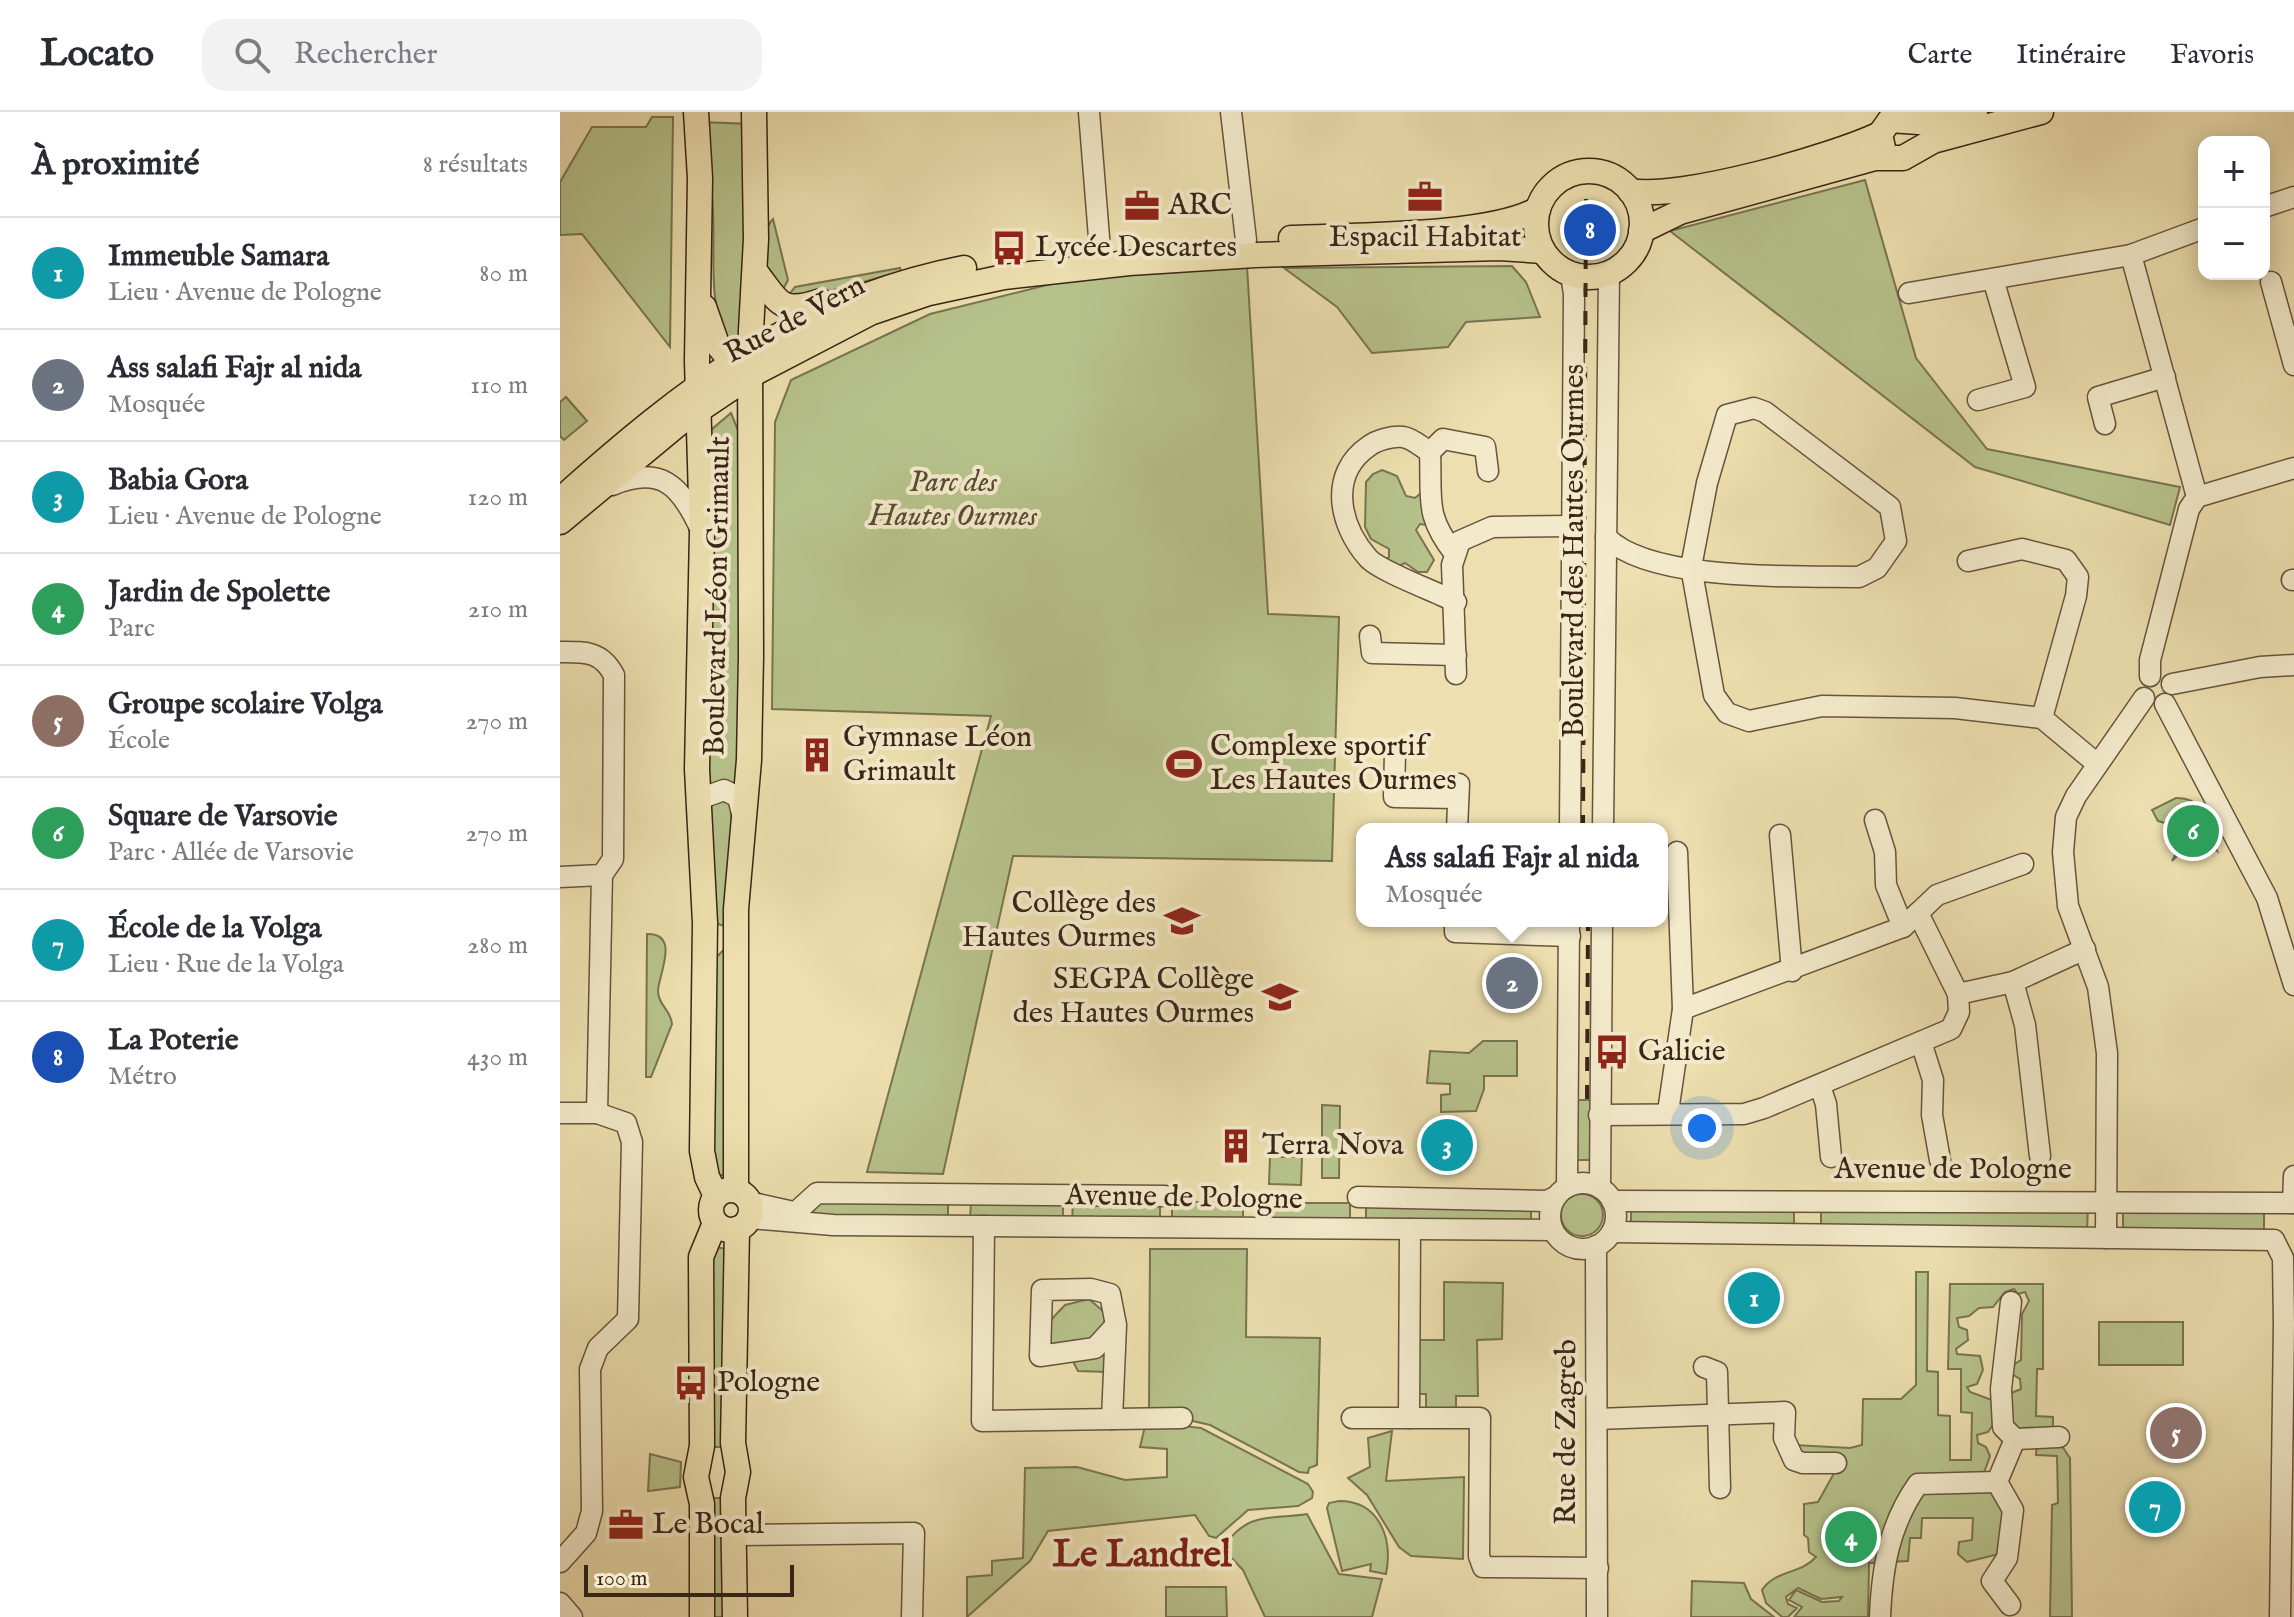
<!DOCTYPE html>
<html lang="fr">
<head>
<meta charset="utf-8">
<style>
	:root { --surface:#fff; --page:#f2f2f3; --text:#2b2b33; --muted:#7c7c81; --line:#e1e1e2; --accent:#d93025 }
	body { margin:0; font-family:"IM FELL English",serif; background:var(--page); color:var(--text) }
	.controls { position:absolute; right:24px; top:24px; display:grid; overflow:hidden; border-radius:16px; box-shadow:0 4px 20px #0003 }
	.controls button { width:72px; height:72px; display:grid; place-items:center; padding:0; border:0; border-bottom:2px solid var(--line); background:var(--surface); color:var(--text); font:40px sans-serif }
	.scale { position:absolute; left:24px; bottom:20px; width:210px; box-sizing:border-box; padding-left:8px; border:4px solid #3a2517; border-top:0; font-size:22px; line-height:28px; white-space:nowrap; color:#3a2517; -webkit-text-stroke:6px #f3eacb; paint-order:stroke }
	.you { position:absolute; left:1142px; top:1016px; width:28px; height:28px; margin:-20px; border:6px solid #fff; border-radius:50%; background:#1a73e8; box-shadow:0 0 0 12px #1a73e833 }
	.badge { display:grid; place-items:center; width:52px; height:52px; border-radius:50%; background:var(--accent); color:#fff; font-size:26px; font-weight:700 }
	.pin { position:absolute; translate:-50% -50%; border:4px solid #fff; box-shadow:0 2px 8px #0006 }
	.popup { position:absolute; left:796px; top:711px; width:312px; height:104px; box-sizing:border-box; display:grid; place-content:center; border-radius:16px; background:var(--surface); filter:drop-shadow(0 2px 6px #0005); font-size:26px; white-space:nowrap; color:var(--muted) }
	.popup b { font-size:30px; color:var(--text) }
	.popup::after { content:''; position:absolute; left:50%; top:100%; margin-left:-16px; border:16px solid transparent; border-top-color:var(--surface) }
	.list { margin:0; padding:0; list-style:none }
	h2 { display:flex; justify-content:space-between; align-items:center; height:104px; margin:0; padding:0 32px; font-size:34px }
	h2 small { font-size:26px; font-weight:400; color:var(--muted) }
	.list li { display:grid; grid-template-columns:52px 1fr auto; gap:24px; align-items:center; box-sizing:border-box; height:112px; padding:0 32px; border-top:2px solid var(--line) }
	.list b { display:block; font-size:30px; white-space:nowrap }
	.list p { margin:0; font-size:26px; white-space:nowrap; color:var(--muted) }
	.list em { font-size:26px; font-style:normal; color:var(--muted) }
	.icon { flex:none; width:44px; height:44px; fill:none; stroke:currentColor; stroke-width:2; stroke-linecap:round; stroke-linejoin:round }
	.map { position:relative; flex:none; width:1734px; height:1505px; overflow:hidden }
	header { display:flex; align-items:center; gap:48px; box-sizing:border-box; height:112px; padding:0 40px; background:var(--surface); border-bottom:2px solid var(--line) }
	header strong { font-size:38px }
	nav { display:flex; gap:44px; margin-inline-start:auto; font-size:28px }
	.search { width:560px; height:72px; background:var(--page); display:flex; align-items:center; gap:20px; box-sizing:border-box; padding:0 28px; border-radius:24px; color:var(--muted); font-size:30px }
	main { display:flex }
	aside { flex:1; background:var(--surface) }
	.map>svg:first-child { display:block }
</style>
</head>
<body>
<header>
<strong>Locato</strong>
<div class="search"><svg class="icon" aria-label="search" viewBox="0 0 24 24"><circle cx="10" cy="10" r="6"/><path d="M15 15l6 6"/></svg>Rechercher</div>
<nav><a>Carte</a><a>Itinéraire</a><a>Favoris</a></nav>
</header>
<main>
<aside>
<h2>À proximité<small>8 résultats</small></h2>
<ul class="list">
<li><span class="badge" style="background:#0f9aa8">1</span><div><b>Immeuble Samara</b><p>Lieu · Avenue de Pologne</p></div><em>80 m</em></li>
<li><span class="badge" style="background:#6b7280">2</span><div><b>Ass salafi Fajr al nida</b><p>Mosquée</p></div><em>110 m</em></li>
<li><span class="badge" style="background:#0f9aa8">3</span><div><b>Babia Gora</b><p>Lieu · Avenue de Pologne</p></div><em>120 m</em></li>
<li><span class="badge" style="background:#2e9e5b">4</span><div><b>Jardin de Spolette</b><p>Parc</p></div><em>210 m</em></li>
<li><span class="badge" style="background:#8d6e63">5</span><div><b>Groupe scolaire Volga</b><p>École</p></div><em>270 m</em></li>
<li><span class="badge" style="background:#2e9e5b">6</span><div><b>Square de Varsovie</b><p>Parc · Allée de Varsovie</p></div><em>270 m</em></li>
<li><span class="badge" style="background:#0f9aa8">7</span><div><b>École de la Volga</b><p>Lieu · Rue de la Volga</p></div><em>280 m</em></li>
<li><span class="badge" style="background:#1a4fb4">8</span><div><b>La Poterie</b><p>Métro</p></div><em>430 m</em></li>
</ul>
</aside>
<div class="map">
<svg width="1734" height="1505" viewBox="0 0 1734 1505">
	<rect width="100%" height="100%" fill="#eddfaf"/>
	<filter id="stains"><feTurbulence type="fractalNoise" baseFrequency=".0025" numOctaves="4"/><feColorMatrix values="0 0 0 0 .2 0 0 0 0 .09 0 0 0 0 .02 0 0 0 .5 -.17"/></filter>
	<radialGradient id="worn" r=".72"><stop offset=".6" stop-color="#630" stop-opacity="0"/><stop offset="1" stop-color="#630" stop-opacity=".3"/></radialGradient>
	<!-- green -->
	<g fill="#b7c28b" stroke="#787451" stroke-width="2">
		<polygon points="92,5 113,5 110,235 22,122 0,123 0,70 32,15 86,15"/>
		<path d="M141,10L191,12L180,224L166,229C146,182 157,133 152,83C150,59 145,34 141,10Z"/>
		<polygon points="1305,68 1356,246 1427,337 1620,375 1610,413 1415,355 1110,119"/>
		<path d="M213,107L228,168L219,185C201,169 196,125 213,107Z"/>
		<polygon points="687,154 708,502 779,505 772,749 453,744 383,1062 307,1060 431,604 212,597 215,310 231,268 370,202 507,168"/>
		<polygon points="952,154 966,170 980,205 906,210 888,235 812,241 777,195 724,156"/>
		<path d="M340,156L341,160C302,169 265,183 225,188L235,175Z"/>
		<polygon points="6,285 27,309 4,328 0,324 0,290"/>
		<polygon points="171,301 186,338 182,682 144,678 145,323"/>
		<polygon points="822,358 837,364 846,384 855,386 861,381 867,413 860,412 856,418 874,448 867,460 858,460 845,451 837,455 825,448 829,445 829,437 811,427 805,415 806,370 813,362"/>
		<polygon points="153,685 177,690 170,816 149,809 146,693"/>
		<path d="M1616,686C1648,685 1647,717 1657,739C1640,729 1624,736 1612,749C1622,733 1619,713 1598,709L1592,698Z"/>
		<path d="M87,822C121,821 98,864 98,879C98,893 111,898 112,912L91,965H86Z"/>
		<polygon points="171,830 165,1063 152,1063 151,851"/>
		<polygon points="923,929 957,929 957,964 924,964 924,977 916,999 881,1000 881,983 890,982 890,972 867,971 870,939 909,941"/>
		<rect x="1013" y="988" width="21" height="60"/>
		<polygon points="762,993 780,994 779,1066 762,1066"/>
		<polygon points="710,1045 742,1045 741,1073 709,1072"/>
		<circle cx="1022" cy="1103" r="21"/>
		<polygon points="388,1087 388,1109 272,1108 242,1096 255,1088"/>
		<polygon points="411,1088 503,1089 503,1111 410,1110"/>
		<polygon points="513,1089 600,1091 600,1106 512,1110"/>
		<rect x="612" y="1090" width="71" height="21"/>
		<polygon points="698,1091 790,1091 790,1105 785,1111 698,1111"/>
		<polygon points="806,1092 971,1093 971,1108 806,1113"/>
		<polygon points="1528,1093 1527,1120 1261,1115 1261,1095"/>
		<polygon points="1234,1094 1234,1115 1071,1113 1071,1095"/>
		<polygon points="1563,1097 1704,1098 1704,1119 1566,1118 1563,1114"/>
		<polygon points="154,1135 168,1137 164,1335 149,1335 150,1136"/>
		<polygon points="590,1137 687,1137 686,1225 760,1226 757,1353 749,1356 748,1361 739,1360 650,1313 589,1299"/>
		<path d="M1356,1160H1368L1367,1259L1378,1260V1303L1390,1304V1348H1411L1412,1301L1401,1300V1257H1388L1390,1172H1483V1257H1477L1476,1304L1493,1305V1318L1462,1320L1450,1308L1451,1281L1461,1277L1460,1267L1452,1262L1453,1253L1461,1248L1462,1202L1469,1189L1465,1180L1458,1182L1454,1177L1445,1180L1433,1195L1419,1196L1409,1204L1397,1206L1399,1215L1407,1218L1408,1228L1396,1237L1397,1242L1420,1244L1423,1258L1417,1272L1407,1275L1410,1280L1432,1288L1435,1310L1428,1320L1417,1323L1418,1331L1426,1335L1430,1344L1424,1361L1448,1406L1439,1442L1407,1450L1398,1442L1399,1430L1412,1428L1413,1406H1362L1361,1426H1350L1348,1449L1309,1451L1308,1505H1234L1242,1495L1229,1488L1236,1478L1262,1490L1279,1489L1282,1485L1261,1487L1238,1476L1226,1485L1228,1492L1237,1496L1228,1505H1222L1206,1491L1202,1478C1215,1458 1241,1462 1256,1445L1249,1440L1248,1426L1244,1423V1392L1258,1390L1277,1356L1238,1346L1235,1333L1290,1336L1302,1333L1303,1287H1341L1356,1273Z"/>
		<polygon points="884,1170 943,1171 942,1227 917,1228 918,1284 896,1284 896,1296 866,1296 866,1282 854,1282 854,1228 884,1228"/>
		<polygon points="529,1187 544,1200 547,1260 518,1259 509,1242 489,1240 488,1211 505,1193"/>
		<rect x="1539" y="1210" width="84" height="43"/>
		<polygon points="586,1310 641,1316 748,1372 753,1380 752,1386 738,1394 688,1398 656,1426 649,1424 635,1403 488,1419 470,1449 407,1505 407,1465 432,1463 432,1449 463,1446 465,1356 517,1355 565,1368 607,1365 607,1337 580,1335"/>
		<polygon points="832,1319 826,1369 904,1365 903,1447 851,1444 839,1435 807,1383 788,1366 810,1355 808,1326"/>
		<polygon points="1498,1328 1510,1346 1512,1505 1490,1505 1492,1393 1498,1391 1497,1344 1476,1343 1477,1330"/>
		<polygon points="90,1342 121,1350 120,1375 88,1379"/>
		<polygon points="148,1386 166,1386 166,1505 146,1505"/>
		<path d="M779,1389C820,1389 833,1427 826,1462L810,1459L811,1452L782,1459L767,1396L769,1391Z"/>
		<path d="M747,1402L779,1462L822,1467L812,1505H705L683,1458L665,1439V1433C689,1399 710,1408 747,1402Z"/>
		<polygon points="1132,1469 1184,1471 1191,1487 1214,1505 1131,1505"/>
		<polygon points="606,1475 666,1475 667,1505 606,1505"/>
	</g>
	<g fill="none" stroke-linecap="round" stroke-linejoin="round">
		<!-- minor casing -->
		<g stroke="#67543d" stroke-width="23">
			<g id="minor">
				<polyline points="529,0 540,138"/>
				<polyline points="671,0 686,128"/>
				<polyline points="1704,95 1734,85"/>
				<polyline points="1571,143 1637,385 1629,397 1590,548 1590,564"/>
				<polyline points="1711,170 1734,253"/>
				<polyline points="1349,181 1571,143 1644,116"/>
				<polyline points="1418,288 1465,275 1433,167"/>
				<polyline points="1545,312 1538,285 1605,265"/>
				<polyline points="870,340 883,327 925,335 928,359"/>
				<path d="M52,373C101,353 120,373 140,416"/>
				<polyline points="1637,385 1734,356"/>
				<path d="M1046,425C1090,470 1237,464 1299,465L1317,456L1336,429L1330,395L1205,300L1194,296L1167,303L1147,371L1131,455L1154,583L1167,601L1189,609L1262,594L1395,596L1482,606L1536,651"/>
				<path d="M895,442C864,403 872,387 870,340C863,336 852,326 843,325C832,324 817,328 809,334C768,362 779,413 808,446C819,459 877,480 896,490"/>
				<polyline points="1408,449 1462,437 1506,448 1518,465 1516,484 1482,606"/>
				<polyline points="1732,468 1734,468"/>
				<polyline points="810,524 812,541 896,543"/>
				<path d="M0,540C26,540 41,539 54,563L53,747L42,763L0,765"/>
				<polyline points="896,562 892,453 900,429 932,415 1012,414"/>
				<polyline points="1612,572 1700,555 1734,553"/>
				<polyline points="1605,592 1707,786 1734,873"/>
				<polyline points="835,640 834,685 898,686"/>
				<polyline points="138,701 142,686 164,678 178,685 183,706"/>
				<polyline points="1315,708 1325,740 1326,773 1343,815"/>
				<polyline points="897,717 899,672"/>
				<polyline points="1010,717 1014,182 1011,162"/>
				<polyline points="1043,717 1049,161"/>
				<polyline points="1220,723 1232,859"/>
				<polyline points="1117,740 1123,897"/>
				<polyline points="1358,801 1377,783 1463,752"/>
				<polyline points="895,809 895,820 1010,824"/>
				<polyline points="1453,870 1465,913 1480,1044"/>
				<polyline points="1361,930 1373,968 1372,1003 1380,1048"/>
				<polyline points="1260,974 1266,992 1271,1045"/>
				<polyline points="1108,1000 1123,897 1343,815 1358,801 1398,882"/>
				<polyline points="0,1001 37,1001 66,1011 72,1030 68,1207 38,1236 30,1257 32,1399 26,1421 0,1450"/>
				<polyline points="37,1001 42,763"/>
				<polyline points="1039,1003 1184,1002 1204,996 1391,917 1399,900 1398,882 1453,870 1525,837"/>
				<circle cx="1023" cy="1104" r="33"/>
				<polyline points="1007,1075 1009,809"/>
				<polyline points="1040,1076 1042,809"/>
				<polyline points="798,1085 987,1089 995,1085"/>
				<polyline points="1052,1089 1734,1091"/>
				<polyline points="189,1090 229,1099"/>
				<polyline points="1733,1091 1734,1064"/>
				<polyline points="235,1101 257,1081 605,1084"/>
				<polyline points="189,1106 273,1113 993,1118"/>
				<polyline points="424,1114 422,1309 622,1306"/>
				<polyline points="1052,1120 1714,1128 1723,1146 1724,1212 1720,1505"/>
				<polyline points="1546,1126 1547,941 1538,875 1508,794 1503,740 1506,705 1516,684 1584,586"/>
				<polyline points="1036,1134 1037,1505"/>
				<polyline points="1451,1190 1441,1277 1443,1315 1455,1327"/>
				<polyline points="1144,1255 1157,1260 1160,1376"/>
				<polyline points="792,1306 920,1306 919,1444 923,1455 1038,1456"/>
				<polyline points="849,1306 850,1117"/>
				<polyline points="552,1307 556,1213 550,1182 531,1177 482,1178 480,1244 535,1236 556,1213"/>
				<polyline points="1037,1307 1225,1300 1224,1326 1234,1348 1243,1351 1276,1351"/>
				<polyline points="1455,1327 1499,1325"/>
				<polyline points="1437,1370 1453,1398 1447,1446 1432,1469 1450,1493"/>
				<polyline points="1437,1370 1455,1327"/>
				<polyline points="175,1423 354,1421 352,1505"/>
				<polyline points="0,1491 12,1505"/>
				<path d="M1320,1505C1322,1456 1329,1413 1358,1372L1437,1370"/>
			</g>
		</g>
		<!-- major casing -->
		<g stroke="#3a2517" stroke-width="27">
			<g id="major">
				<polyline points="136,0 140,66 137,249 142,420 137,657 145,811 142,1039 147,1065 156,1084"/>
				<polyline points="1323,36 1320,22 1330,8 1373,11 1415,0"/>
				<circle cx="1029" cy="112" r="53"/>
				<path d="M1070,79C1121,88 1271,45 1320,22"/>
				<polyline points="1081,119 1120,100 1315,46 1343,46 1373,29 1481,0"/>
				<path d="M731,126C790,123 931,125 978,97"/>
				<path d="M195,159C219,190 219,203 261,189"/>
				<polyline points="144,195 157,232 171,249"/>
				<path d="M0,388C124,277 236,189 404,156"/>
				<polyline points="0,410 118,312 191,263 310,201 369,181 444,165 569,151 695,143 939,136 983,139"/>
				<circle cx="171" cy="1098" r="20"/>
				<polyline points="176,1078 176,797 189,648 191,544 190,237 196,127 194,0"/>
				<polyline points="142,1505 142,1392 136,1365 142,1334 141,1145 155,1111"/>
				<polyline points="175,1505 173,1386 178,1360 173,1331 177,1117"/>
			</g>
		</g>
		<!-- minor -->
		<use href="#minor" stroke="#f3eacb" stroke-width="20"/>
		<!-- major -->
		<use href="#major" stroke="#eddfaf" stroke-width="24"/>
		<!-- rail -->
		<g stroke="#3a2517" stroke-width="4" stroke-dasharray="14 14" stroke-linecap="butt">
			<polyline points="1023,717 1026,81"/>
			<polyline points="1027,987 1028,809"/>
		</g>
	</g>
	<!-- icons -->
	<defs>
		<g id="office-bare" transform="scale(2.76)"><path d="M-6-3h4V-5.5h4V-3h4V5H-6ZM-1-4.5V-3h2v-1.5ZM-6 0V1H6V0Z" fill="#8f2418" stroke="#f3eacb" stroke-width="2.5" paint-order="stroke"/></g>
		<g id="bus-bare" transform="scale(2.76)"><path d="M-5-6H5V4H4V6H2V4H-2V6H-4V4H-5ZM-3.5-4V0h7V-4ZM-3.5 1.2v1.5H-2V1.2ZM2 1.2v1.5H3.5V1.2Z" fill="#8f2418" stroke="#f3eacb" stroke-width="2.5" paint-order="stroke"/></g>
		<g id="building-bare" transform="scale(2.76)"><path d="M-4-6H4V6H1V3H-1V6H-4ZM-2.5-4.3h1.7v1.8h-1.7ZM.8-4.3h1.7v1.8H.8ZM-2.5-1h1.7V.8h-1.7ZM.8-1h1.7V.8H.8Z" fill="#8f2418" stroke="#f3eacb" stroke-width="2.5" paint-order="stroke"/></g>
		<g id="stadium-bare" transform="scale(2.76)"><path d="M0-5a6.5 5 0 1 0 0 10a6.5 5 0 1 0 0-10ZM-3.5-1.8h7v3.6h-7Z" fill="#8f2418" stroke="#f3eacb" stroke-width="2.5" paint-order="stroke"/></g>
		<g id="school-bare" transform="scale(2.76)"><path d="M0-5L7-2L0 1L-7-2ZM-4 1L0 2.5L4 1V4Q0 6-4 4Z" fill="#8f2418" stroke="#f3eacb" stroke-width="2.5" paint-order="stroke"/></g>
	</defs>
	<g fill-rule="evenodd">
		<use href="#office-bare" x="865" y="85"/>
		<use href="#office-bare" x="582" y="94"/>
		<use href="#bus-bare" x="449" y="136"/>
		<use href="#building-bare" x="257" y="643"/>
		<use href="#stadium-bare" x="624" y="652"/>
		<use href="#school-bare" x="622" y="809"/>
		<use href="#school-bare" x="720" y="885"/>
		<use href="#bus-bare" x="1052" y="940"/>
		<use href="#building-bare" x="676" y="1034"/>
		<use href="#bus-bare" x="131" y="1271"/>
		<use href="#office-bare" x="66" y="1413"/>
	</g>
	<g text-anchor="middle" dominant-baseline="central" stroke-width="8" stroke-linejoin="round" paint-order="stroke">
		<!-- poi labels -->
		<g font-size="30" fill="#3a2517" stroke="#f3eacb" text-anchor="start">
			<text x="608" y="94">ARC</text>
			<text x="865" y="126" text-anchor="middle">Espacil Habitat</text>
			<text x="475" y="136">Lycée Descartes</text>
			<text x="283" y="626">Gymnase Léon<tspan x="283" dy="34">Grimault</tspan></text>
			<text x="650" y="635">Complexe sportif<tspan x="650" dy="34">Les Hautes Ourmes</tspan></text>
			<text x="596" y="792" text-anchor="end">Collège des<tspan x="596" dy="34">Hautes Ourmes</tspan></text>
			<text x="694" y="868" text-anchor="end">SEGPA Collège<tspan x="694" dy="34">des Hautes Ourmes</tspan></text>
			<text x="1078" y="940">Galicie</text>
			<text x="702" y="1034">Terra Nova</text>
			<text x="157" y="1271">Pologne</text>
			<text x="92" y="1413">Le Bocal</text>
		</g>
		<!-- street labels -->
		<g font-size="30" fill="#3a2517" stroke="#f3eacb">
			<text transform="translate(235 208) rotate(-28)">Rue de Vern</text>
			<text transform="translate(1015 439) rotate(-90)">Boulevard des Hautes Ourmes</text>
			<text transform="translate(158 484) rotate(-89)">Boulevard Léon Grimault</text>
			<text x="1393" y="1058">Avenue de Pologne</text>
			<text transform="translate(624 1086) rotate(1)">Avenue de Pologne</text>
			<text transform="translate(1007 1320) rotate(-90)">Rue de Zagreb</text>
		</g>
		<!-- park labels -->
		<g font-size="30" font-style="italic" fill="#594c34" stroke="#f3eacb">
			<text x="393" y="371">Parc des<tspan x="393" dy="34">Hautes Ourmes</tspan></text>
		</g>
		<!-- district labels -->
		<g font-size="38" font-weight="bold" fill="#7a1f14" stroke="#f3eacb">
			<text x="582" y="1444">Le Landrel</text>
		</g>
	</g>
	<rect width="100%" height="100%" filter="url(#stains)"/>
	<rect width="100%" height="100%" fill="url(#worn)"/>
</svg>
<div class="controls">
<button>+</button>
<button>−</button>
</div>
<div class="scale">100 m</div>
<div class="you"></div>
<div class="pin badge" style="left:1194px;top:1186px;background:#0f9aa8">1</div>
<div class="pin badge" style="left:952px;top:871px;background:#6b7280">2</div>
<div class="popup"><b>Ass salafi Fajr al nida</b>Mosquée</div>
<div class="pin badge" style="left:887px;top:1033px;background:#0f9aa8">3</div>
<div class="pin badge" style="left:1291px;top:1425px;background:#2e9e5b">4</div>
<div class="pin badge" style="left:1616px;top:1321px;background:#8d6e63">5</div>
<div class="pin badge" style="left:1633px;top:719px;background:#2e9e5b">6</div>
<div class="pin badge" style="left:1595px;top:1395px;background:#0f9aa8">7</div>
<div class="pin badge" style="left:1030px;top:118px;background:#1a4fb4">8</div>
</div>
</main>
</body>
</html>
